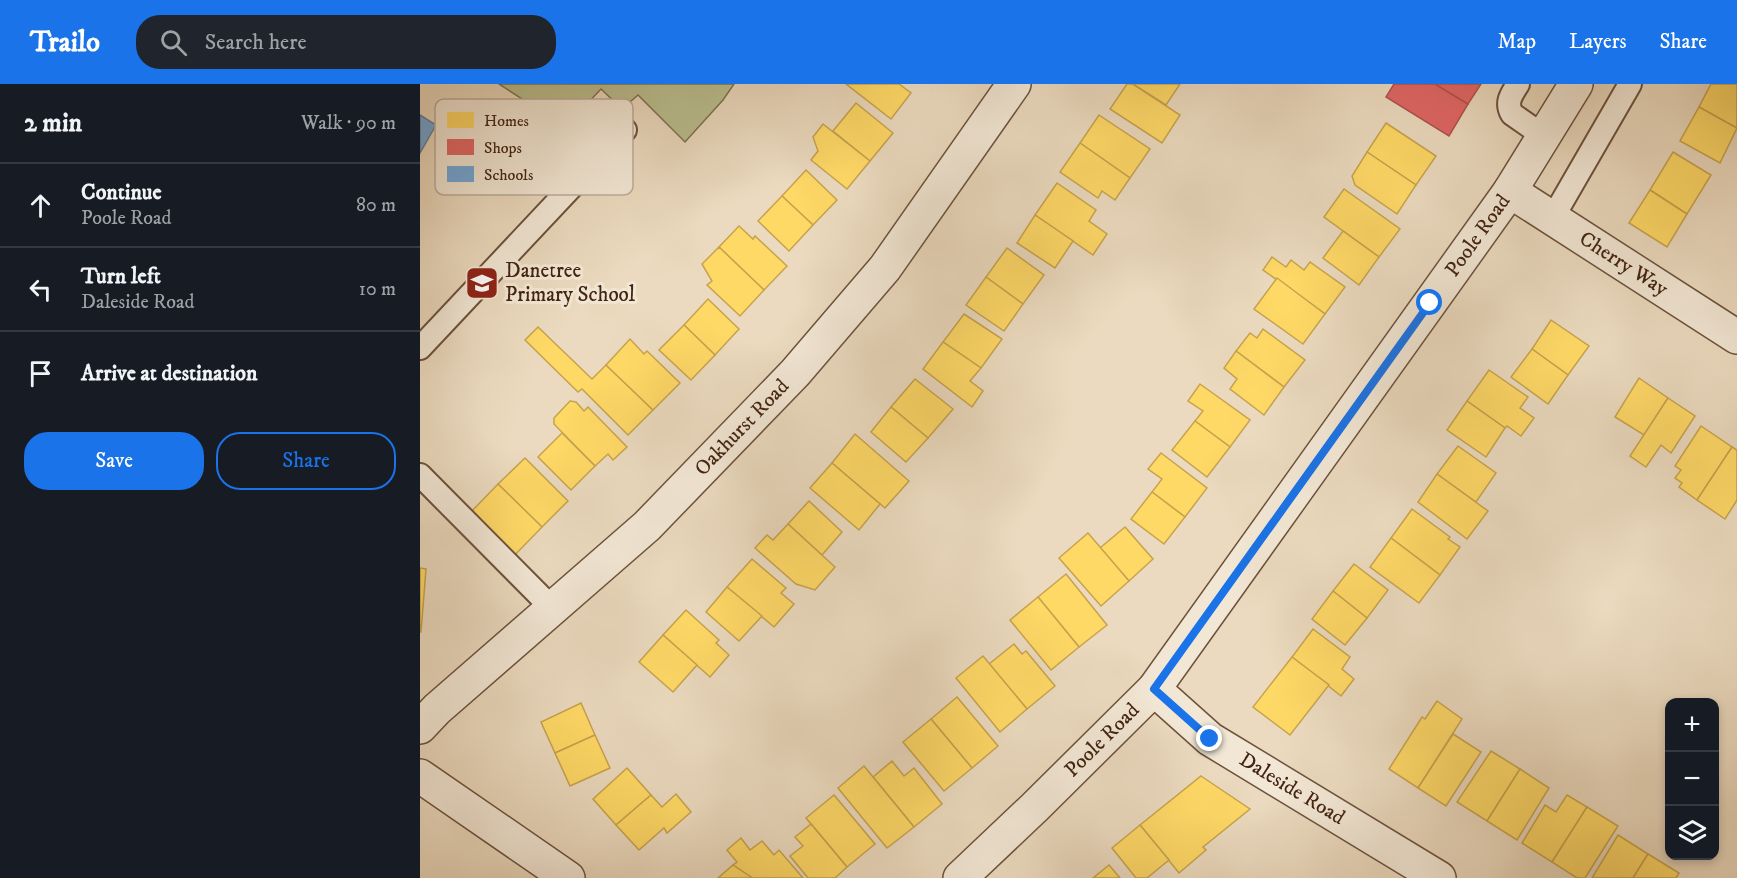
<!DOCTYPE html>
<html lang="en">
<head>
<meta charset="utf-8">
<style>
	:root { --surface:#171b24; --page:#20242c; --text:#f1f3f6; --muted:#9ea1a6; --line:#363941; --accent:#1a73e8 }
	body { margin:0; font-family:"IM FELL DW Pica",serif; background:var(--page); color:var(--text) }
	.controls { position:absolute; right:18px; bottom:18px; display:grid; overflow:hidden; border-radius:12px; box-shadow:0 3px 9px #0003 }
	.controls button { width:54px; height:54px; display:grid; place-items:center; padding:0; border:0; border-bottom:2px solid var(--line); background:var(--surface); color:var(--text); font:30px sans-serif }
	.stop { position:absolute; width:18px; height:18px; margin:-14px; border:4px solid #1a73e8; border-radius:50%; background:#fff }
	.stop.end { background:#1a73e8; border-color:#fff; box-shadow:0 2px 6px #0008 }
	.list { margin:0; padding:0; list-style:none }
	h2 { display:flex; justify-content:space-between; align-items:center; height:78px; margin:0; padding:0 24px; font-size:26px }
	h2 small { font-size:20px; font-weight:400; color:var(--muted) }
	.list li { display:grid; grid-template-columns:39px 1fr auto; gap:18px; align-items:center; box-sizing:border-box; height:84px; padding:0 24px; border-top:2px solid var(--line) }
	.list b { display:block; font-size:22px; white-space:nowrap }
	.list p { margin:0; font-size:20px; white-space:nowrap; color:var(--muted) }
	.list em { font-size:20px; font-style:normal; color:var(--muted) }
	.actions { display:flex; gap:12px; padding:18px 24px }
	.actions a { flex:1; padding:14px 0; border:2px solid var(--accent); border-radius:24px; text-align:center; font-size:21px; color:var(--accent) }
	.actions .main { background:var(--accent); color:#fff }
	.icon { flex:none; width:33px; height:33px; fill:none; stroke:currentColor; stroke-width:2; stroke-linecap:round; stroke-linejoin:round }
	.map { position:relative; flex:none; width:1317px; height:794px; overflow:hidden }
	header { display:flex; align-items:center; gap:36px; box-sizing:border-box; height:84px; padding:0 30px; background:var(--accent); color:#fff }
	header strong { font-size:28px }
	nav { display:flex; gap:33px; margin-inline-start:auto; font-size:21px }
	.search { width:420px; height:54px; background:var(--page); display:flex; align-items:center; gap:15px; box-sizing:border-box; padding:0 21px; border-radius:24px; color:var(--muted); font-size:22px }
	main { display:flex }
	aside { flex:1; background:var(--surface) }
	.map>svg:first-child { display:block }
</style>
</head>
<body>
<header>
<strong>Trailo</strong>
<div class="search"><svg class="icon" aria-label="search" viewBox="0 0 24 24"><circle cx="10" cy="10" r="6"/><path d="M15 15l6 6"/></svg>Search here</div>
<nav><a>Map</a><a>Layers</a><a>Share</a></nav>
</header>
<main>
<aside>
<h2>2 min<small>Walk · 90 m</small></h2>
<ul class="list">
<li><svg class="icon" aria-label="ahead" viewBox="0 0 24 24"><path d="M12 20V5M6 11l6-6 6 6"/></svg><div><b>Continue</b><p>Poole Road</p></div><em>80 m</em></li>
<li><svg class="icon" aria-label="left" viewBox="0 0 24 24"><path d="M17 20v-9H6M10 6l-5 5 5 5"/></svg><div><b>Turn left</b><p>Daleside Road</p></div><em>10 m</em></li>
<li><svg class="icon" aria-label="arrive" viewBox="0 0 24 24"><path d="M6 21V4h12l-3 4 3 4H6"/></svg><div><b>Arrive at destination</b></div></li>
</ul>
<div class="actions"><a class="main">Save</a><a>Share</a></div>
</aside>
<div class="map">
<svg width="1317" height="794" viewBox="0 0 1317 794">
	<rect width="100%" height="100%" fill="#ebdabf"/>
	<filter id="stains"><feTurbulence type="fractalNoise" baseFrequency=".00333" numOctaves="4"/><feColorMatrix values="0 0 0 0 .2 0 0 0 0 .09 0 0 0 0 .02 0 0 0 .5 -.17"/></filter>
	<radialGradient id="worn" r=".72"><stop offset=".6" stop-color="#630" stop-opacity="0"/><stop offset="1" stop-color="#630" stop-opacity=".3"/></radialGradient>
	<!-- green -->
	<polygon fill="#babf90" stroke="#7e7251" stroke-width="1.5" points="79,0 314,0 303,16 265,58 218,11 202,25 181,5 145,43"/>
	<!-- homes -->
	<g fill="#ffd966" stroke="#c7a34d" stroke-width="1.5">
		<polygon points="426,0 479,0 491,9 471,35"/>
		<polygon points="707,0 713,0 760,31 742,59 690,25"/>
		<polygon points="713,0 760,0 746,21"/>
		<polygon points="1291,0 1317,0 1317,44 1279,23"/>
		<polygon points="436,19 473,49 450,77 413,47"/>
		<polygon points="1279,23 1317,44 1300,79 1260,57"/>
		<polygon points="679,31 730,65 710,94 660,59"/>
		<polygon points="966,39 1016,72 996,101 947,68"/>
		<polygon points="403,40 450,77 427,105 391,76 398,67 393,53"/>
		<polygon points="660,59 710,94 695,116 682,107 678,114 640,88"/>
		<polygon points="947,68 996,101 977,130 935,101 932,92"/>
		<polygon points="1253,68 1291,91 1267,130 1230,106"/>
		<polygon points="386,86 417,116 393,141 362,112"/>
		<polygon points="637,99 676,126 669,137 687,150 673,171 615,131"/>
		<polygon points="924,105 980,145 959,173 904,133"/>
		<polygon points="1230,106 1267,130 1247,163 1209,139"/>
		<polygon points="362,112 393,141 369,167 338,137"/>
		<polygon points="615,131 653,157 635,184 597,159"/>
		<polygon points="319,142 333,155 335,152 367,182 344,206 299,163"/>
		<polygon points="923,147 959,173 939,201 903,174"/>
		<polygon points="299,163 344,206 320,232 287,201 292,197 282,180"/>
		<polygon points="587,164 624,191 603,220 566,193"/>
		<polygon points="852,173 866,183 871,176 884,186 890,178 925,203 905,230 843,186"/>
		<polygon points="566,193 603,220 584,247 546,221"/>
		<polygon points="857,194 905,230 883,260 834,225"/>
		<polygon points="288,215 319,245 295,271 264,241"/>
		<polygon points="544,230 582,255 561,284 523,258"/>
		<polygon points="1131,236 1169,262 1148,291 1112,265"/>
		<polygon points="264,241 295,271 271,296 239,266"/>
		<polygon points="118,243 172,295 186,281 233,326 208,351 162,305 158,308 105,256"/>
		<polygon points="843,245 885,276 864,303 816,267 830,249 837,254"/>
		<polygon points="210,255 224,270 227,267 260,299 233,326 186,281"/>
		<polygon points="523,258 561,284 550,297 563,307 552,323 503,285"/>
		<polygon points="1112,265 1148,291 1128,320 1091,293"/>
		<polygon points="816,267 864,303 844,331 810,305 817,295 804,284"/>
		<polygon points="1069,286 1108,313 1100,324 1114,334 1101,352 1087,342 1085,344 1047,317"/>
		<polygon points="1219,294 1248,314 1224,351 1195,333"/>
		<polygon points="495,295 533,325 508,354 471,323"/>
		<polygon points="780,300 830,336 810,363 775,337 783,327 768,317"/>
		<polygon points="1248,314 1275,332 1251,369 1241,361 1226,383 1210,372"/>
		<polygon points="150,317 156,318 164,327 168,323 207,363 193,376 188,370 175,382 134,340 134,334"/>
		<polygon points="1047,317 1085,344 1066,373 1027,346"/>
		<polygon points="471,323 508,354 486,378 451,348"/>
		<polygon points="775,337 810,363 787,393 752,366"/>
		<polygon points="1281,342 1312,363 1277,416 1259,403 1262,399 1255,394 1261,386 1255,382"/>
		<polygon points="142,349 175,382 151,406 118,373"/>
		<polygon points="435,350 489,397 465,424 412,379"/>
		<polygon points="1038,362 1076,389 1056,418 1017,390"/>
		<polygon points="1312,363 1317,366 1317,416 1305,435 1277,416"/>
		<polygon points="741,369 787,404 765,433 732,408 742,395 728,385"/>
		<polygon points="105,374 148,417 122,443 78,400"/>
		<polygon points="412,379 460,420 439,446 390,404"/>
		<polygon points="1017,390 1068,427 1047,455 998,418"/>
		<polygon points="78,400 122,443 90,476 50,429"/>
		<polygon points="732,408 765,433 744,460 711,435"/>
		<polygon points="389,417 422,448 402,471 368,440"/>
		<polygon points="992,425 1030,453 1028,455 1040,463 1020,491 971,454"/>
		<polygon points="368,440 415,483 395,506 376,500 335,464 347,451 353,456"/>
		<polygon points="705,443 733,475 709,497 680,464"/>
		<polygon points="668,449 709,497 681,522 639,474"/>
		<polygon points="971,454 1020,491 999,519 950,483"/>
		<polygon points="332,475 366,504 361,509 374,520 354,543 307,503"/>
		<polygon points="934,480 968,506 947,534 913,507"/>
		<polygon points="0,484 6,485 1,548 0,548"/>
		<polygon points="646,490 687,541 659,563 618,513"/>
		<polygon points="307,503 342,532 319,557 286,528"/>
		<polygon points="913,507 947,534 925,561 892,535"/>
		<polygon points="618,513 659,563 631,586 590,536"/>
		<polygon points="266,526 299,556 296,559 309,571 290,593 243,551"/>
		<polygon points="893,545 930,573 922,585 934,595 921,612 872,573"/>
		<polygon points="243,551 277,581 253,608 219,578"/>
		<polygon points="594,560 602,570 606,567 635,602 607,625 569,580"/>
		<polygon points="563,572 607,625 580,648 536,594"/>
		<polygon points="872,573 909,601 870,651 833,623"/>
		<polygon points="537,613 578,662 552,684 511,635"/>
		<polygon points="1017,617 1042,635 998,704 969,685 1002,633 1005,635"/>
		<polygon points="161,619 175,651 135,669 121,638"/>
		<polygon points="511,635 552,684 524,707 483,658"/>
		<polygon points="1033,650 1061,668 1026,722 998,704"/>
		<polygon points="175,651 190,684 150,702 135,669"/>
		<polygon points="1071,667 1100,685 1067,737 1037,718"/>
		<polygon points="472,677 484,692 494,684 522,720 494,743 453,693"/>
		<polygon points="444,682 494,743 467,764 418,704"/>
		<polygon points="207,684 231,711 196,741 173,715"/>
		<polygon points="1100,685 1129,704 1097,756 1067,737"/>
		<polygon points="781,692 830,725 783,763 786,766 759,789 720,741"/>
		<polygon points="256,710 271,728 247,749 244,744 219,766 196,741 231,711 242,723"/>
		<polygon points="414,711 455,760 427,783 386,734"/>
		<polygon points="1147,711 1167,723 1132,778 1102,759 1125,721 1136,728"/>
		<polygon points="1167,723 1198,742 1165,794 1157,794 1132,778"/>
		<polygon points="391,740 427,783 415,794 388,794 370,772 383,762 375,753"/>
		<polygon points="720,741 749,776 727,794 716,794 692,764"/>
		<polygon points="1198,751 1228,770 1213,794 1172,794"/>
		<polygon points="321,754 330,766 342,757 354,771 359,766 383,794 332,794 313,781 317,778 307,766"/>
		<polygon points="1228,770 1259,789 1256,794 1213,794"/>
		<polygon points="313,781 331,793 332,794 298,794"/>
		<polygon points="689,781 700,794 673,794"/>
	</g>
	<!-- shops -->
	<g fill="#e06666" stroke="#b1524d" stroke-width="1.5">
		<polygon points="974,0 1015,0 1048,20 1029,52 966,13"/>
		<polygon points="1015,0 1061,0 1048,20"/>
	</g>
	<!-- schools -->
	<polygon fill="#6fa8dc" stroke="#62809f" stroke-width="1.5" points="0,31 16,41 0,69"/>
	<g fill="none" stroke-linecap="round" stroke-linejoin="round">
		<!-- service casing -->
		<g stroke="#6d523d" stroke-width="26">
			<g id="service">
				<path d="M1098,0C1092,10 1085,18 1092,30L1125,53"/>
				<polyline points="1132,135 1210,0"/>
				<polyline points="0,264 205,46"/>
				<polyline points="0,391 131,523"/>
			</g>
		</g>
		<!-- minor casing -->
		<g stroke="#6d523d" stroke-width="36">
			<g id="minor">
				<path id="s1" d="M1090,107L1317,253"/>
				<path id="s2" d="M734,605L790,655L1019,794"/>
				<path id="s3" d="M0,643L17,625L227,442L375,289L465,184L594,0"/>
				<polyline points="0,692 148,794"/>
				<path id="s4" d="M540,794L615,723L734,605L1090,107L1156,0"/>
			</g>
		</g>
		<!-- service -->
		<use href="#service" stroke="#f2e7d5" stroke-width="22"/>
		<!-- minor -->
		<use href="#minor" stroke="#f2e7d5" stroke-width="33"/>
	</g>
	<g fill="none" stroke-linecap="round" stroke-linejoin="round">
		<!-- route -->
		<polyline stroke="#1a73e8" stroke-width="8" points="790,655 734,605 1010,219"/>
	</g>
	<!-- icons -->
	<defs>
		<g id="school-square" transform="scale(1.725)"><rect x="-9" y="-9" width="18" height="18" rx="4" fill="#8f2418" stroke="#f2e7d5"/><path d="M0-5L7-2L0 1L-7-2ZM-4 1L0 2.5L4 1V4Q0 6-4 4Z" fill="#fff"/></g>
	</defs>
	<g fill-rule="evenodd">
		<use href="#school-square" x="62" y="199"/>
	</g>
	<g text-anchor="middle" dominant-baseline="central" stroke-width="6" stroke-linejoin="round" paint-order="stroke">
		<!-- street labels -->
		<g font-size="21" fill="#432412" stroke="#f2e7d5">
			<text stroke="none"><textPath href="#s4" startOffset="828">Poole Road</textPath></text>
			<text stroke="none"><textPath href="#s1" startOffset="135">Cherry Way</textPath></text>
			<text stroke="none"><textPath href="#s3" startOffset="440">Oakhurst Road</textPath></text>
			<text stroke="none"><textPath href="#s4" startOffset="198">Poole Road</textPath></text>
			<text stroke="none"><textPath href="#s2" startOffset="171">Daleside Road</textPath></text>
		</g>
		<!-- poi labels -->
		<g font-size="21" fill="#432412" stroke="#f2e7d5" text-anchor="start">
			<text x="85" y="187">Danetree<tspan x="85" dy="24">Primary School</tspan></text>
		</g>
	</g>
	<!-- legend -->
	<rect x="15" y="15" width="198" height="96" rx="9" fill="#f2e7d5" stroke="#beac9a" stroke-width="1.5"/>
	<rect x="27" y="28" width="27" height="16" fill="#ffd966"/>
	<rect x="27" y="55" width="27" height="16" fill="#e06666"/>
	<rect x="27" y="82" width="27" height="16" fill="#6fa8dc"/>
	<g font-size="16" fill="#432412">
		<text x="64" y="42">Homes</text>
		<text x="64" y="69">Shops</text>
		<text x="64" y="96">Schools</text>
	</g>
	<rect width="100%" height="100%" filter="url(#stains)"/>
	<rect width="100%" height="100%" fill="url(#worn)"/>
</svg>
<div class="controls">
<button>+</button>
<button>−</button>
<button><svg class="icon" aria-label="layers" viewBox="0 0 24 24"><path d="M12 4l9 5-9 5-9-5zM3 14l9 5 9-5"/></svg></button>
</div>
<div class="stop" style="left:1010px;top:219px"></div>
<div class="stop end" style="left:790px;top:655px"></div>
</div>
</main>
</body>
</html>
